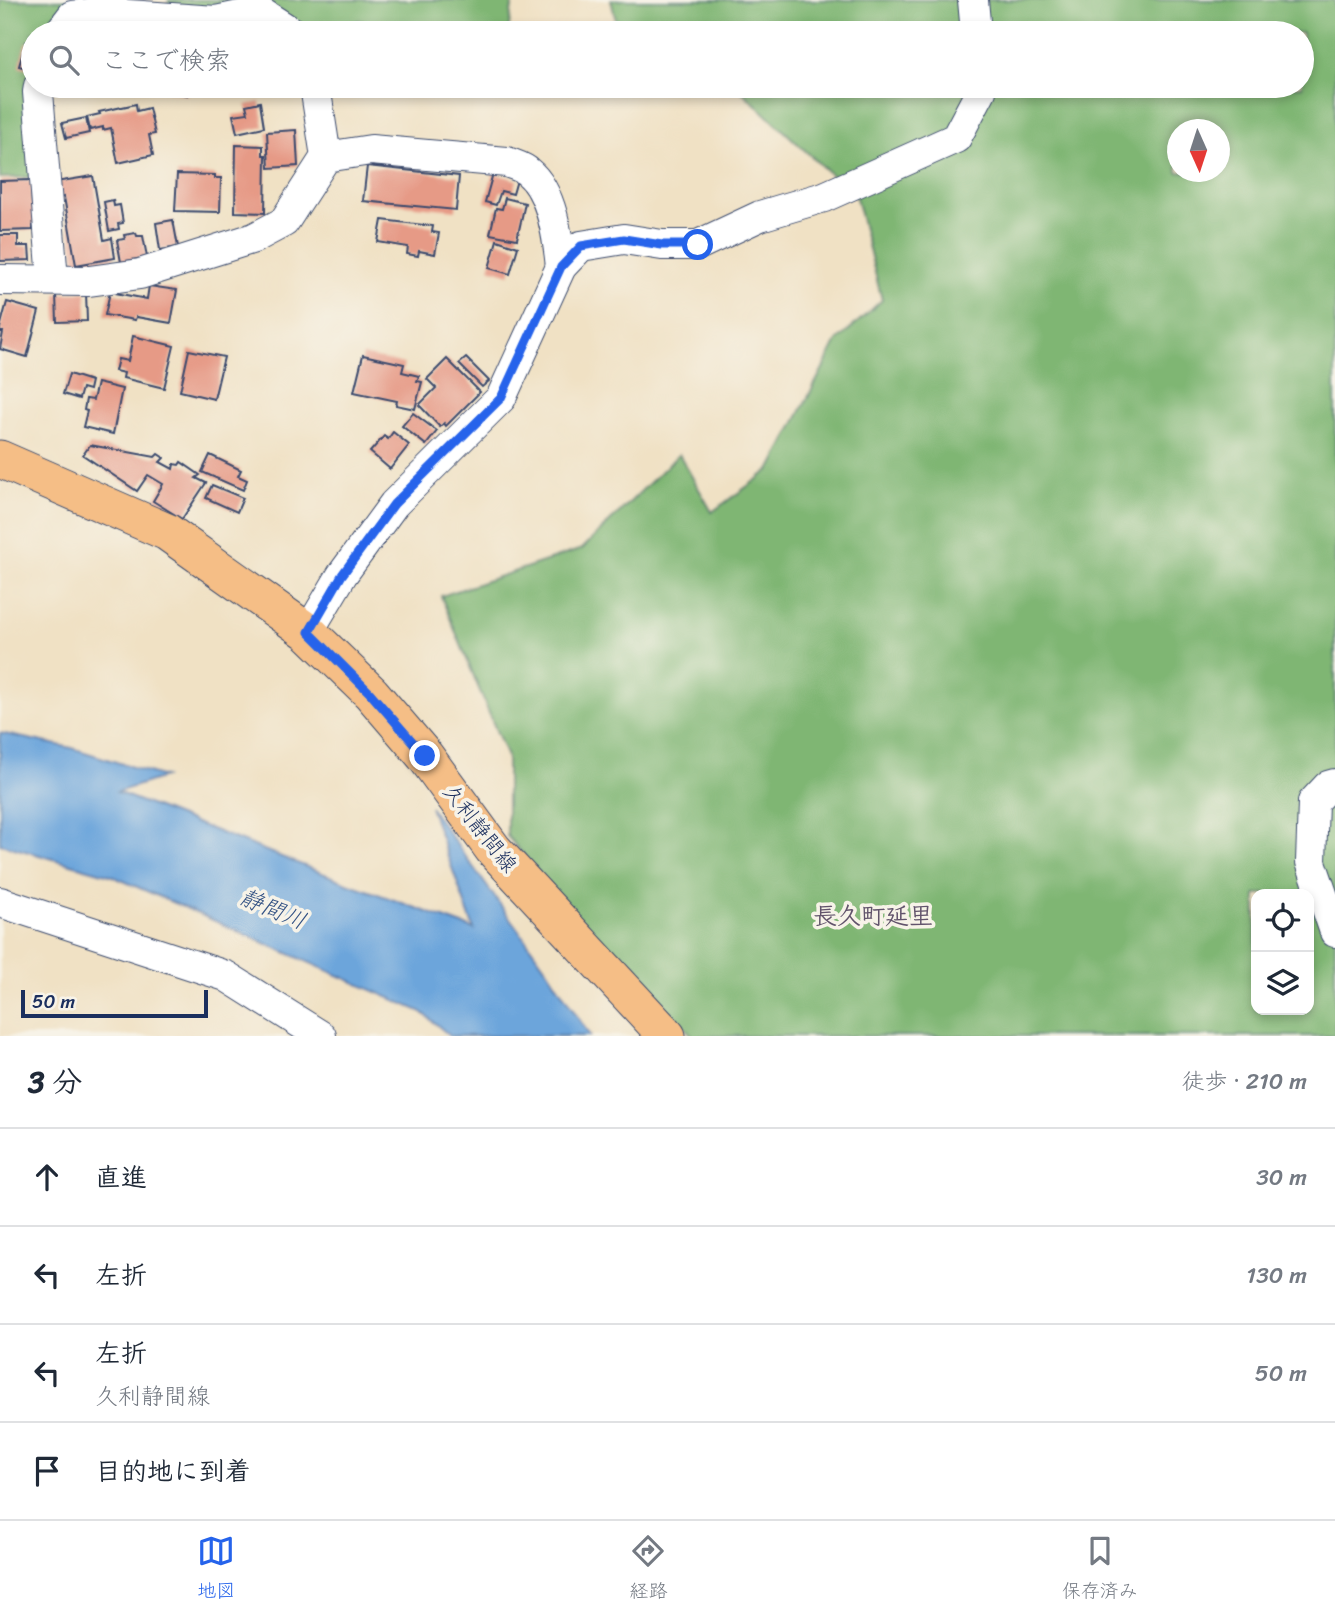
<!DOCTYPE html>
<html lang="ja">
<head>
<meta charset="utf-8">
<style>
	:root { --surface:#fff; --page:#f2f2f3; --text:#1f2937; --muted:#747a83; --line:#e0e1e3; --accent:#2563eb }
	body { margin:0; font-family:Sriracha,"Klee One",sans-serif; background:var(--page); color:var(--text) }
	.controls { position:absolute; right:21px; bottom:21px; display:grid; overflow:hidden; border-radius:14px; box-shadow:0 4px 10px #0003 }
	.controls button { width:63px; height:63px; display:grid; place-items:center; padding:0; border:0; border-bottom:2px solid var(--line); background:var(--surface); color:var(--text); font:35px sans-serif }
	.compass { position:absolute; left:1167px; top:119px; width:63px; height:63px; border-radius:50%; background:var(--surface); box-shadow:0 4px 10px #0003; rotate:177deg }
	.scale { position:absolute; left:21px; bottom:18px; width:187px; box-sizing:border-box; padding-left:7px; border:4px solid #1b2f5e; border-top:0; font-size:19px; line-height:24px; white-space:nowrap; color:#1b2f5e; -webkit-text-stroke:5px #f7f3e8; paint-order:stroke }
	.stop { position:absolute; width:21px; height:21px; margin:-16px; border:5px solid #2563eb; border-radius:50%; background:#fff }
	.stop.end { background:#2563eb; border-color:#fff; box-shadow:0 2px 7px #0008 }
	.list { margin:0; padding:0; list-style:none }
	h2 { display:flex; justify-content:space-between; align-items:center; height:91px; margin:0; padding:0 28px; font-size:30px }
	h2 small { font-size:23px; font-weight:400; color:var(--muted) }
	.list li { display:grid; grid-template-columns:46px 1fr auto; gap:21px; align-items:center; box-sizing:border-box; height:98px; padding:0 28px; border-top:2px solid var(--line) }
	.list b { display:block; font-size:26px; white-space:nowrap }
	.list p { margin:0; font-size:23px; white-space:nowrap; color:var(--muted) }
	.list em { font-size:23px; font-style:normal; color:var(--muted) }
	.icon { flex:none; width:38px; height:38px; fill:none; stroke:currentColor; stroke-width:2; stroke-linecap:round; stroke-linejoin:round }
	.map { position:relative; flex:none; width:1335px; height:1036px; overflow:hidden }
	.search { position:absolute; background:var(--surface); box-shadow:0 4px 10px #0003; left:21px; right:21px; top:21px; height:77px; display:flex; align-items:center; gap:18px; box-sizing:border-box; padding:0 24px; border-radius:38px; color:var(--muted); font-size:26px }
	.sheet { height:483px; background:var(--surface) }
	nav { display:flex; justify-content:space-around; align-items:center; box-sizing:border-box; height:98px; border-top:2px solid var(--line); background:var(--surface); font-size:19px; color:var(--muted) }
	nav a { display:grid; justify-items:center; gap:4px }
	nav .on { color:var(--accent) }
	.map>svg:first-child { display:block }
</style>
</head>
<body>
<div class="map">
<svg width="1335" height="1036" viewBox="0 0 1335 1036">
	<rect width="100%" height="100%" fill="#f7f3e8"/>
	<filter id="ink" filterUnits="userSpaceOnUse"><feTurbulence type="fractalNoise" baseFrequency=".0143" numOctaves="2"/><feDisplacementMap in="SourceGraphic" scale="14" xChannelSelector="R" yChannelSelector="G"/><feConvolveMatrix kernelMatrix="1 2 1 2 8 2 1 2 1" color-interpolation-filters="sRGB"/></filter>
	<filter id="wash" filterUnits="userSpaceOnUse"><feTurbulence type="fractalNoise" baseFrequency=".00686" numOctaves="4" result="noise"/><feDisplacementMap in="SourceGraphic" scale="28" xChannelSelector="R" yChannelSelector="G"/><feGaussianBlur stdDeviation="1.57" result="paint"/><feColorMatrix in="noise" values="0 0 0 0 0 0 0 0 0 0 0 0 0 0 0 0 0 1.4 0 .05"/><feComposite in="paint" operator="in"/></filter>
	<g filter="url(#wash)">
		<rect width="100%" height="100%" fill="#f0e1c4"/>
		<!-- forest -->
		<g fill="#7fb673" stroke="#4d7268" stroke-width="2" fill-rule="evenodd">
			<polygon points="0,0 87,0 70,33 33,33 35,177 0,178"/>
			<polygon points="169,0 513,0 508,33 396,33 359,20 333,33 300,33 164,14"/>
			<path d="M611,0H1335V1036H693L607,950L507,836V757L441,596L582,549L679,454L712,512L771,469L837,341L882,300L856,198L736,86H1302V33H619ZM1178,130H1220V172H1178ZM1256,894H1309V1010H1256Z"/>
		</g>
		<!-- water -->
		<polygon fill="#6ca5db" stroke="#446a9c" stroke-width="2" points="0,733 72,748 164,777 117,792 350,884 474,929 430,807 548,971 590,1036 450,1036 422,1012 110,875 0,844"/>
		<g id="blocks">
			<!-- building -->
			<g fill="#e69a86">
				<polygon points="26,42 33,45 33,70 19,66"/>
				<polygon points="146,86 188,86 187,95"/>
				<polygon points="260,102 264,127 237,133 233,115 248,113 246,105"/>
				<polygon points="136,104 137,111 149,108 155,134 149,135 153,155 118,163 111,128 103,130 103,127 90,130 87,117 100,114 99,112"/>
				<polygon points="86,118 89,133 66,138 62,123"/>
				<polygon points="296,130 298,166 269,168 267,132"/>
				<polygon points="236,145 263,146 263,155 266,155 265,213 235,212"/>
				<polygon points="367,166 459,176 456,210 363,201"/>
				<polygon points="493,173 517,180 513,194 501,191 496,205 485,202"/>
				<polygon points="177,174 215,175 215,178 221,178 220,212 175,211"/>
				<polygon points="93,176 104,240 112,238 115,258 76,265 64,197 52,199 49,183"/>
				<polygon points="31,180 32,206 38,206 41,226 33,226 33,230 0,231 0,181"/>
				<polygon points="505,198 525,203 517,239 490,234 496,208 502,209"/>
				<polygon points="113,200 114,206 120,205 123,223 118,224 119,229 109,231 104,202"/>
				<polygon points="173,220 178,247 160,250 156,223"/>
				<polygon points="382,220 433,226 432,232 439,233 435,254 419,251 418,256 407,254 408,247 378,242"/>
				<polygon points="136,233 137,236 143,236 147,257 121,262 117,240 125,239 124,235"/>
				<polygon points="0,235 18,235 18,246 29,246 30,260 0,261"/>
				<polygon points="497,240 518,247 510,274 489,268"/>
				<polygon points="149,286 177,290 171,323 136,317 135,320 105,315 110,292 147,299"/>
				<polygon points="86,292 87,321 57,322 56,294"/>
				<polygon points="7,302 39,311 27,357 0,349 3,332 0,332 0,328"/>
				<polygon points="133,336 174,346 164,388 123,378 124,373 115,371 118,359 128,361"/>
				<polygon points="189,350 224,357 214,399 180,391"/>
				<polygon points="363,355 404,364 402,372 419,376 417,381 422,382 415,409 396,405 397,401 354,392"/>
				<polygon points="466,358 489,381 482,387 459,364"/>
				<polygon points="447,359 480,392 446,426 444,423 440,427 419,405 436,388 427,379"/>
				<polygon points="69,374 91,381 89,390 82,388 79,399 63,394"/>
				<polygon points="97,383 122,389 113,434 83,427 87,411 84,410 86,399 93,400"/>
				<polygon points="413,413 437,431 426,445 402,426"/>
				<polygon points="393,432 409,445 390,469 370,452 384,436 388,439"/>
				<polygon points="90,445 155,457 158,454 164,458 160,462 173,469 174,464 179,465 181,462 200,475 196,478 206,483 182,519 153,501 163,484 148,475 137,491 83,455"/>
				<polygon points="210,455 241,470 238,476 247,480 243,490 202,472"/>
				<polygon points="212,485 243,498 237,512 206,498"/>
			</g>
		</g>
	</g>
	<g filter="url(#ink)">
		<use href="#blocks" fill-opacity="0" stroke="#3b4a6d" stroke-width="2"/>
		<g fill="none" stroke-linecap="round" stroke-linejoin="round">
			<!-- minor casing -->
			<g stroke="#3b4a6d" stroke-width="32">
				<g id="minor">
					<polyline points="973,0 976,33"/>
					<polyline points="59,33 72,16 98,13 216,21 240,16 265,15 293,33"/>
					<polyline points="39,86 38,92 53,280"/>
					<polyline points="315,86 326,157"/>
					<path d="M0,280L89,281L140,274L254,238L284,222L326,157L371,150L507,162C514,165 523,167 528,172C552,191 558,238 561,267"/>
					<polyline points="308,632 342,575 394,504 501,398 561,267 581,246 624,239 662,245 698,245 760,216 824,197 956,138 981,91 980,86"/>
					<polyline points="1335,784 1328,786 1313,802 1311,862 1335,932"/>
					<polyline points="0,902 226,976 321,1036"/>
				</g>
			</g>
			<!-- major casing -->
			<g stroke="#3b4a6d" stroke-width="39">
				<polyline id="major" points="0,459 167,532 308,632 371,693 425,756 493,849 667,1036"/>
			</g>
			<!-- minor -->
			<use href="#minor" stroke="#fff" stroke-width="30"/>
			<!-- major -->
			<use href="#major" stroke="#f5be86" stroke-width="37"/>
		</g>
	</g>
	<g fill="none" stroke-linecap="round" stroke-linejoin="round" filter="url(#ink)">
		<!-- route -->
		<polyline stroke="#2563eb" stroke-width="9" points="425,756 370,693 309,632 342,575 394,504 501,398 561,267 581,246 624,239 662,245 698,245"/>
	</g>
	<g text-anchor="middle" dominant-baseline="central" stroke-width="7" stroke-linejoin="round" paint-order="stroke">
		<!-- street labels -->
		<g font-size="21" fill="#1b2f5e" stroke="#f7f3e8">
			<text transform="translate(480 828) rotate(52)">久利静間線</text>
		</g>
		<!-- water labels -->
		<g font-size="23" font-style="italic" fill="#335284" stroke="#f7f3e8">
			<text transform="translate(273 909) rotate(23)">静間川</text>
		</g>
		<!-- quarter labels -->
		<g font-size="24" font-weight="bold" fill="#62546c" stroke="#f7f3e8">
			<text x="873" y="916">長久町延里</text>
		</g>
	</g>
</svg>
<div class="controls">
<button><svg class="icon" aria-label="locate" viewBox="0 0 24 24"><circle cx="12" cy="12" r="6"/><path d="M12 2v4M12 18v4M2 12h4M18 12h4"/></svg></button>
<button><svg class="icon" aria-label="layers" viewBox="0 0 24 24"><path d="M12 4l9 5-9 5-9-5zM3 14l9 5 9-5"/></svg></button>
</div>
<svg class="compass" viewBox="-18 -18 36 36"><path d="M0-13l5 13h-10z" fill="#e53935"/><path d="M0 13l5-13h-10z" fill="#747a83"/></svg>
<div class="scale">50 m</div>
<div class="stop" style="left:698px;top:245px"></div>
<div class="stop end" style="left:425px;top:756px"></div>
<div class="search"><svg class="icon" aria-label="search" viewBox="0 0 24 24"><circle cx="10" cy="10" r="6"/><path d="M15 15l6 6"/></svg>ここで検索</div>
</div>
<section class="sheet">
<h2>3 分<small>徒歩 · 210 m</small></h2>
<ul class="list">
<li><svg class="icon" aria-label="ahead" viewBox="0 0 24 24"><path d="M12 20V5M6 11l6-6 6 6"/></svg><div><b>直進</b></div><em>30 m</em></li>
<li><svg class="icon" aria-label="left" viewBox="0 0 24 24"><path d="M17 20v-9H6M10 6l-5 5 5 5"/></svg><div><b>左折</b></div><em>130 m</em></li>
<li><svg class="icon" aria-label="left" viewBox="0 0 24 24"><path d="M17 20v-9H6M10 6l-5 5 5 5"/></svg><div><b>左折</b><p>久利静間線</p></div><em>50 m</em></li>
<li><svg class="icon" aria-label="arrive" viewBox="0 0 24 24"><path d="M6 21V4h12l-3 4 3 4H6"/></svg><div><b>目的地に到着</b></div></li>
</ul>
</section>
<nav>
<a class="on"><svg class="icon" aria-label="map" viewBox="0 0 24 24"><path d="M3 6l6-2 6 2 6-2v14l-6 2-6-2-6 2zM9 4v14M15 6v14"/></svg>地図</a>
<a><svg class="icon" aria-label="directions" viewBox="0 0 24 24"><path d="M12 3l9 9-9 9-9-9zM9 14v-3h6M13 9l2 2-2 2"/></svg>経路</a>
<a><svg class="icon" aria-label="saved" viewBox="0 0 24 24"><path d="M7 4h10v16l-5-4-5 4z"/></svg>保存済み</a>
</nav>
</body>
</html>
